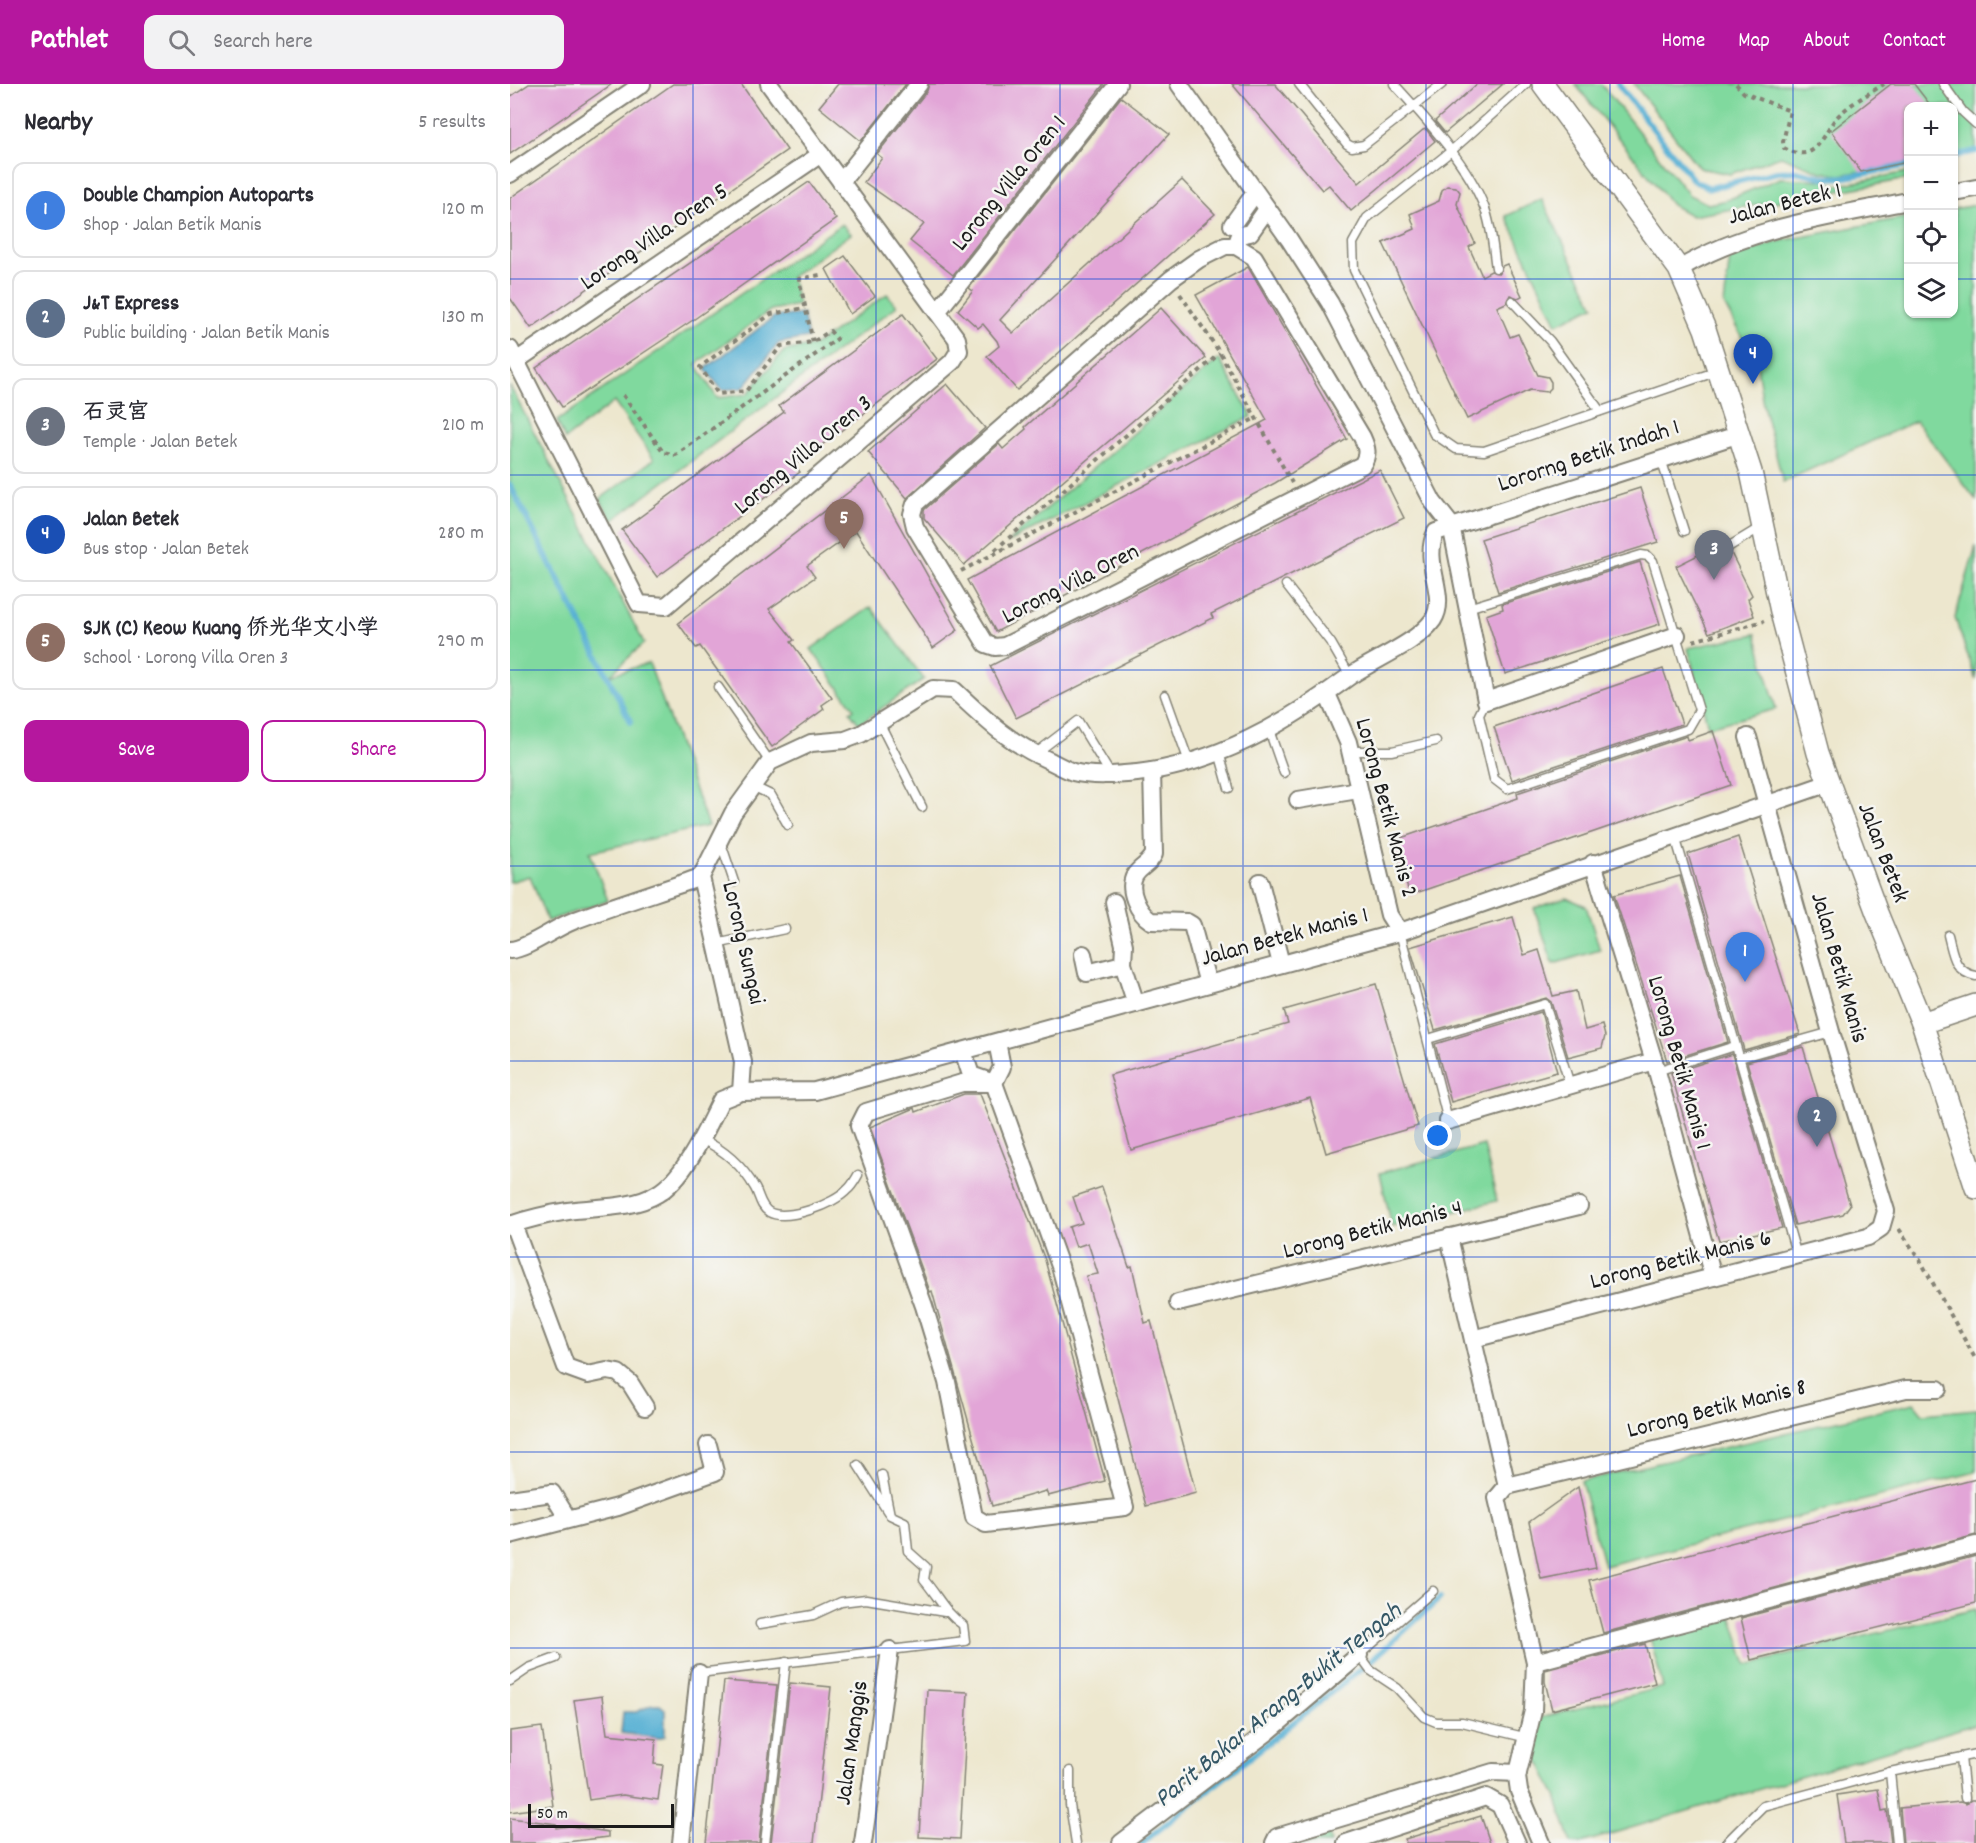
<!DOCTYPE html>
<html lang="en">
<head>
<meta charset="utf-8">
<style>
	:root { --surface:#fff; --page:#f2f2f3; --text:#2b2b33; --muted:#7c7c81; --line:#e1e1e2; --accent:#b5179e }
	body { margin:0; font-family:Dekko,"LXGW WenKai TC",sans-serif; background:var(--page); color:var(--text) }
	.controls { position:absolute; right:18px; top:18px; display:grid; overflow:hidden; border-radius:12px; box-shadow:0 2px 4px #0004 }
	.controls button { width:54px; height:54px; display:grid; place-items:center; padding:0; border:0; border-bottom:2px solid var(--line); background:var(--surface); color:var(--text); font:30px sans-serif }
	.scale { position:absolute; left:18px; bottom:15px; width:146px; box-sizing:border-box; padding-left:6px; border:3px solid #1c1c1c; border-top:0; font-size:16px; line-height:21px; white-space:nowrap; color:#1c1c1c; -webkit-text-stroke:4px #f6f6f2; paint-order:stroke }
	.you { position:absolute; left:928px; top:1052px; width:21px; height:21px; margin:-15px; border:4px solid #fff; border-radius:50%; background:#1a73e8; box-shadow:0 0 0 9px #1a73e833 }
	.badge { display:grid; place-items:center; width:39px; height:39px; border-radius:50%; background:var(--accent); color:#fff; font-size:20px; font-weight:700 }
	.pin { position:absolute; translate:-50% -50px; filter:drop-shadow(0 2px 3px #0008) }
	.pin::after { content:''; position:absolute; top:32px; width:21px; height:18px; background:inherit; clip-path:polygon(0 0,100% 0,50% 100%) }
	.list { margin:0; padding:0; list-style:none }
	h2 { display:flex; justify-content:space-between; align-items:center; height:78px; margin:0; padding:0 24px; font-size:26px }
	h2 small { font-size:20px; font-weight:400; color:var(--muted) }
	.list li { display:grid; grid-template-columns:39px 1fr auto; gap:18px; align-items:center; box-sizing:border-box; height:96px; margin:0 12px 12px; padding:0 12px; border:2px solid var(--line); border-radius:12px }
	.list b { display:block; font-size:22px; white-space:nowrap }
	.list p { margin:0; font-size:20px; white-space:nowrap; color:var(--muted) }
	.list em { font-size:20px; font-style:normal; color:var(--muted) }
	.actions { display:flex; gap:12px; padding:18px 24px }
	.actions a { flex:1; padding:14px 0; border:2px solid var(--accent); border-radius:12px; text-align:center; font-size:21px; color:var(--accent) }
	.actions .main { background:var(--accent); color:#fff }
	.icon { flex:none; width:33px; height:33px; fill:none; stroke:currentColor; stroke-width:2; stroke-linecap:round; stroke-linejoin:round }
	.map { position:relative; flex:none; width:1466px; height:1759px; overflow:hidden }
	header { display:flex; align-items:center; gap:36px; box-sizing:border-box; height:84px; padding:0 30px; background:var(--accent); color:#fff }
	header strong { font-size:28px }
	nav { display:flex; gap:33px; margin-inline-start:auto; font-size:21px }
	.search { width:420px; height:54px; background:var(--page); display:flex; align-items:center; gap:15px; box-sizing:border-box; padding:0 21px; border-radius:12px; color:var(--muted); font-size:22px }
	main { display:flex }
	aside { flex:1; background:var(--surface) }
	.map>svg:first-child { display:block }
</style>
</head>
<body>
<header>
<strong>Pathlet</strong>
<div class="search"><svg class="icon" aria-label="search" viewBox="0 0 24 24"><circle cx="10" cy="10" r="6"/><path d="M15 15l6 6"/></svg>Search here</div>
<nav><a>Home</a><a>Map</a><a>About</a><a>Contact</a></nav>
</header>
<main>
<aside>
<h2>Nearby<small>5 results</small></h2>
<ul class="list">
<li><span class="badge" style="background:#3f7fe0">1</span><div><b>Double Champion Autoparts</b><p>Shop · Jalan Betik Manis</p></div><em>120 m</em></li>
<li><span class="badge" style="background:#5c6f8a">2</span><div><b>J&amp;T Express</b><p>Public building · Jalan Betik Manis</p></div><em>130 m</em></li>
<li><span class="badge" style="background:#6b7280">3</span><div><b>石灵宫</b><p>Temple · Jalan Betek</p></div><em>210 m</em></li>
<li><span class="badge" style="background:#1a4fb4">4</span><div><b>Jalan Betek</b><p>Bus stop · Jalan Betek</p></div><em>280 m</em></li>
<li><span class="badge" style="background:#8d6e63">5</span><div><b>SJK (C) Keow Kuang 侨光华文小学</b><p>School · Lorong Villa Oren 3</p></div><em>290 m</em></li>
</ul>
<div class="actions"><a class="main">Save</a><a>Share</a></div>
</aside>
<div class="map">
<svg width="1466" height="1759" viewBox="0 0 1466 1759">
	<rect width="100%" height="100%" fill="#f6f6f2"/>
	<filter id="ink" filterUnits="userSpaceOnUse"><feTurbulence type="fractalNoise" baseFrequency=".0167" numOctaves="2"/><feDisplacementMap in="SourceGraphic" scale="12" xChannelSelector="R" yChannelSelector="G"/><feConvolveMatrix kernelMatrix="1 2 1 2 8 2 1 2 1" color-interpolation-filters="sRGB"/></filter>
	<filter id="wash" filterUnits="userSpaceOnUse"><feTurbulence type="fractalNoise" baseFrequency=".008" numOctaves="4" result="noise"/><feDisplacementMap in="SourceGraphic" scale="24" xChannelSelector="R" yChannelSelector="G"/><feGaussianBlur stdDeviation="1.35" result="paint"/><feColorMatrix in="noise" values="0 0 0 0 0 0 0 0 0 0 0 0 0 0 0 0 0 1.4 0 .05"/><feComposite in="paint" operator="in"/></filter>
	<g filter="url(#wash)">
		<rect width="100%" height="100%" fill="#ede7ce"/>
		<!-- green -->
		<g fill="#80d99e" stroke="#4e7a5d" stroke-width="1.5">
			<polygon points="1065,0 1091,0 1179,111 1198,120 1217,116 1270,94 1314,96 1325,102 1398,88 1398,95 1182,132 1162,121"/>
			<polygon points="1124,0 1466,0 1466,66 1444,70 1444,22 1398,22 1398,79 1330,91 1311,88 1271,72 1220,90 1189,84"/>
			<polygon points="1032,115 1084,222 1047,240 996,132"/>
			<polygon points="1466,121 1466,416 1406,337 1273,398 1253,321 1247,282 1214,220 1220,173 1270,157 1398,133 1398,230 1444,230 1444,125"/>
			<polygon points="332,140 341,150 281,193 289,221 261,226 186,280 207,314 237,310 274,267 305,261 377,210 387,222 102,437 90,415 144,375 104,318 55,355 47,337"/>
			<polygon points="709,275 742,332 497,459"/>
			<polygon points="0,302 134,559 100,591 139,579 198,742 80,768 98,817 37,837 20,792 0,798"/>
			<polygon points="1466,462 1466,596 1445,534"/>
			<polygon points="361,523 414,595 349,640 340,628 344,625 301,565"/>
			<polygon points="1246,550 1266,625 1198,643 1178,564"/>
			<polygon points="1057,814 1076,822 1090,866 1043,880 1024,824"/>
			<polygon points="974,1061 987,1117 882,1143 870,1089"/>
			<polygon points="1404,1319 1413,1330 1466,1325 1466,1388 1094,1482 1071,1397"/>
			<polygon points="1466,1525 1466,1640 1071,1759 1061,1759 1046,1712 1020,1659 1025,1635 1153,1603 1140,1553 1221,1531 1237,1581"/>
			<polygon points="818,1748 821,1759 780,1759"/>
		</g>
		<!-- water -->
		<g fill="#57b0d4" stroke="#3a6678" stroke-width="1.5">
			<polygon points="293,230 298,254 269,259 233,304 212,306 195,285 264,233"/>
			<polygon points="142,1621 150,1621 155,1625 155,1652 148,1654 111,1649 113,1628 126,1628"/>
		</g>
		<g fill="none" stroke-linecap="round" stroke-linejoin="round">
			<!-- stream -->
			<g stroke="#57b0d4" stroke-width="6">
				<polyline points="1108,0 1184,97 1200,104 1267,88 1286,87 1317,94 1336,93 1398,81"/>
				<polyline points="1444,72 1466,67"/>
				<polyline points="0,401 121,638"/>
				<polyline points="632,1759 863,1575 930,1514"/>
			</g>
		</g>
		<g id="blocks">
			<!-- building -->
			<g fill="#e2a5d7">
				<polygon points="19,0 102,0 0,70 0,13"/>
				<polygon points="163,0 231,0 277,66 21,244 0,214 0,114"/>
				<polygon points="328,0 396,0 351,57 309,23"/>
				<polygon points="419,0 594,0 443,191 400,157 414,140 354,98 372,74 367,70 417,7"/>
				<polygon points="722,0 765,0 849,99 913,46 916,45 925,57 841,127 819,101 812,106"/>
				<polygon points="967,0 993,0 935,49 925,37"/>
				<polygon points="1381,0 1404,0 1421,22 1398,22 1398,78 1351,88 1321,47"/>
				<polygon points="611,13 659,50 490,236 503,249 672,96 705,130 507,306 477,272 489,262 487,257 473,240 468,244 448,226 463,207 459,204"/>
				<polygon points="299,98 326,135 183,236 52,323 26,284"/>
				<polygon points="937,102 946,103 950,108 947,120 965,159 959,163 972,192 981,187 989,189 992,182 997,180 1012,212 1008,214 1000,211 996,219 987,223 1000,253 1008,250 1028,291 1038,293 1041,298 1041,304 1037,308 1020,306 957,335 873,159 905,145 900,130 929,117 932,106"/>
				<polygon points="335,172 365,212 340,230 316,185"/>
				<polygon points="738,183 837,355 765,399 486,548 457,496 757,336 686,211"/>
				<polygon points="651,224 696,274 454,481 414,434 414,426 489,360 493,365 516,345 515,343"/>
				<polygon points="393,230 427,275 285,381 290,388 147,493 112,446 274,328 269,322"/>
				<polygon points="437,300 475,344 397,414 358,368"/>
				<polygon points="870,386 894,434 701,530 703,534 506,634 480,582"/>
				<polygon points="361,391 448,546 423,564 346,447 297,482 305,493 259,525 284,556 281,558 322,614 312,621 314,625 262,663 190,562 186,564 168,539"/>
				<polygon points="1130,404 1148,458 988,508 971,455"/>
				<polygon points="1212,459 1205,464 1204,471 1211,474 1221,469 1242,511 1238,515 1244,532 1199,549 1166,482"/>
				<polygon points="1130,478 1150,540 995,590 976,531 993,525 992,520"/>
				<polygon points="1153,585 1172,640 1002,696 984,643"/>
				<polygon points="1203,647 1221,701 900,811 882,757 1008,714 1007,709 1177,652 1178,656"/>
				<polygon points="1228,753 1290,950 1234,966 1178,770"/>
				<polygon points="1170,792 1218,958 1157,977 1104,811"/>
				<polygon points="1003,833 1014,871 1029,866 1043,912 1066,907 1075,946 1092,941 1095,952 1092,964 1058,973 1041,918 1036,914 925,946 900,863"/>
				<polygon points="866,900 908,1042 816,1069 800,1014 621,1066 600,991 778,940 774,926"/>
				<polygon points="1031,928 1047,988 941,1018 925,960"/>
				<polygon points="1293,963 1340,1121 1333,1130 1285,1141 1237,978"/>
				<polygon points="1222,970 1272,1144 1209,1157 1161,989"/>
				<polygon points="454,1010 470,1010 535,1176 595,1397 538,1412 536,1407 482,1422 422,1207 420,1208 417,1199 360,1043 405,1024 406,1028"/>
				<polygon points="592,1103 619,1183 622,1182 635,1239 641,1237 686,1409 636,1422 576,1192 588,1190 578,1159 566,1163 559,1143 572,1139 563,1113"/>
				<polygon points="1466,1395 1466,1451 1093,1549 1079,1496"/>
				<polygon points="1068,1403 1086,1484 1031,1495 1019,1438"/>
				<polygon points="1466,1472 1466,1519 1241,1576 1231,1534"/>
				<polygon points="1135,1560 1145,1599 1042,1626 1035,1598 1035,1586"/>
				<polygon points="214,1597 267,1601 249,1759 196,1759"/>
				<polygon points="280,1599 321,1603 304,1759 261,1759"/>
				<polygon points="417,1606 458,1608 450,1755 409,1753"/>
				<polygon points="92,1612 97,1650 146,1655 144,1680 153,1681 148,1716 113,1711 79,1716 64,1616"/>
				<polygon points="32,1643 43,1722 0,1728 0,1647"/>
				<polygon points="1368,1705 1372,1727 1377,1726 1381,1759 1334,1759 1327,1711"/>
				<polygon points="1461,1716 1466,1716 1466,1759 1393,1759 1390,1724 1450,1718 1456,1720"/>
				<polygon points="971,1732 980,1759 896,1759 895,1755"/>
				<polygon points="0,1734 46,1740 46,1744 60,1742 98,1748 98,1753 48,1759 0,1759"/>
			</g>
		</g>
	</g>
	<g filter="url(#ink)">
		<use href="#blocks" fill-opacity="0" stroke="#848275" stroke-width="1.5"/>
		<g fill="none" stroke-linecap="round" stroke-linejoin="round">
			<!-- service casing -->
			<g stroke="#848275" stroke-width="11">
				<g id="service">
					<polyline points="789,0 837,60 842,63 854,61 932,0"/>
					<path d="M884,0C915,34 959,81 975,125C982,144 983,165 986,184"/>
					<polyline points="1016,0 940,68 857,134 843,159 844,186 924,350 946,365 974,367 1208,287"/>
					<polyline points="1433,0 1453,28 1466,40"/>
					<polyline points="1002,217 1040,257 1090,327"/>
					<polyline points="1151,375 1174,447"/>
					<polyline points="1210,468 1251,443"/>
					<polyline points="776,501 821,559 840,592"/>
					<polyline points="958,524 1131,471 1138,472 1143,477 1189,626 1178,645 997,705 984,695 969,631 976,617"/>
					<polyline points="208,603 260,678"/>
					<polyline points="655,611 679,678"/>
					<polyline points="370,640 412,723"/>
					<polyline points="759,646 774,689"/>
					<polyline points="840,667 882,667 926,657"/>
					<polyline points="709,668 719,704"/>
					<polyline points="525,670 568,637 601,691"/>
					<polyline points="242,702 261,711 278,741"/>
					<polyline points="1165,752 1287,1172"/>
					<polyline points="210,756 224,798"/>
					<polyline points="890,848 938,1037"/>
					<path d="M1438,851C1443,870 1444,888 1466,892"/>
					<polyline points="206,860 275,845"/>
					<polyline points="918,955 1035,920 1060,1001"/>
					<polyline points="1229,974 1321,948"/>
					<polyline points="1147,987 1225,962"/>
					<path d="M191,1055C215,1066 232,1081 245,1104C250,1113 250,1122 259,1128C276,1138 325,1120 337,1106C342,1102 345,1096 348,1091"/>
					<polyline points="348,1381 378,1428"/>
					<polyline points="923,1507 849,1571 860,1586 887,1604 914,1633 926,1638 952,1638 1018,1654"/>
					<polyline points="250,1540 303,1531 331,1518 356,1515 435,1528"/>
					<path d="M189,1589L455,1557L453,1541C435,1529 428,1512 414,1496L416,1483L398,1467L395,1438L380,1431L372,1391"/>
					<polyline points="0,1597 19,1584 46,1574"/>
					<polyline points="1451,1673 1455,1714"/>
					<polyline points="560,1687 560,1721 566,1759"/>
					<polyline points="1380,1688 1387,1759"/>
					<polyline points="255,1759 276,1578"/>
					<polyline points="1216,1759 1253,1722 1380,1688 1466,1670"/>
				</g>
			</g>
			<!-- minor casing -->
			<g stroke="#848275" stroke-width="20">
				<g id="minor">
					<polyline points="669,0 779,155 820,219 923,418 941,441 976,617 1167,551"/>
					<polyline points="0,90 132,0"/>
					<polyline points="331,98 409,0"/>
					<polyline points="1444,108 1466,104"/>
					<polyline points="722,141 745,109"/>
					<path d="M715,162H726L744,173L852,353C857,364 859,370 852,381L495,562L485,563L476,560L405,443L402,430L405,420L661,195L689,175Z"/>
					<polyline points="726,162 730,151 740,149 757,125"/>
					<path d="M1169,185C1239,143 1319,133 1398,117"/>
					<polyline points="427,228 608,0"/>
					<polyline points="0,265 129,520 156,522 442,278 449,267 447,255 259,0"/>
					<polyline points="6,277 311,70"/>
					<polyline points="817,610 838,658 879,831 890,848"/>
					<path d="M642,687L644,770C639,781 631,782 625,791C617,805 628,829 641,837L677,838L682,841L698,900"/>
					<polyline points="788,716 848,706"/>
					<polyline points="1083,779 1147,987 1203,1193"/>
					<polyline points="750,798 771,880"/>
					<polyline points="604,818 614,861 613,880 626,920"/>
					<path d="M0,866C18,865 44,844 63,837C105,821 148,808 191,793"/>
					<polyline points="573,870 577,889 613,880"/>
					<polyline points="453,967 461,991 484,999 492,983 487,958"/>
					<polygon points="452,999 484,999 550,1182 615,1423 476,1440 464,1433 437,1298 414,1222 349,1042 356,1028"/>
					<polyline points="231,1008 305,1007 890,848 1319,699"/>
					<polyline points="938,1037 1144,977"/>
					<polyline points="3,1140 56,1283 78,1291 97,1287 108,1289 120,1299 135,1323"/>
					<path d="M0,1141C18,1135 39,1130 58,1127C85,1123 123,1125 147,1110C175,1094 197,1044 211,1016L231,1008L233,978L191,793L223,729L260,678L301,659L335,656L351,650L423,605L444,606C476,636 498,658 538,676C546,680 555,685 563,688C583,693 606,691 627,689C707,680 776,639 840,592C863,576 907,559 923,536C939,511 911,480 926,448L1230,350"/>
					<polyline points="939,1153 997,1402"/>
					<polyline points="668,1219 1069,1122"/>
					<polyline points="963,1255 1358,1153 1371,1144 1376,1127 1321,948 1238,653"/>
					<polyline points="997,1402 1396,1305 1428,1305"/>
					<polyline points="997,1402 987,1414 1025,1578 1023,1627 1007,1693 1009,1707 1031,1759"/>
					<polyline points="0,1415 42,1409 58,1435"/>
					<polyline points="0,1451 108,1423 205,1388 198,1361"/>
					<polyline points="1025,1578 1466,1461"/>
					<polyline points="171,1759 189,1589"/>
					<polyline points="353,1759 380,1566"/>
					<polyline points="611,1759 759,1647 849,1571"/>
					<polyline points="764,1759 767,1753 983,1688 1008,1689"/>
					<polyline points="836,1759 976,1713 990,1721 1007,1759"/>
				</g>
			</g>
			<!-- tertiary casing -->
			<g stroke="#848275" stroke-width="24">
				<g id="tertiary">
					<polyline points="1033,0 1169,185 1195,245 1241,388 1272,532 1308,669 1367,829 1412,939 1466,1104"/>
					<polyline points="1412,939 1466,921"/>
				</g>
			</g>
			<!-- path -->
			<g stroke="#848275" stroke-width="4" stroke-dasharray="4.5 4.5" stroke-linecap="butt">
				<path d="M1226,0L1234,9L1280,27L1273,58L1274,64C1281,68 1293,72 1301,67C1313,60 1318,43 1327,33C1341,19 1357,11 1374,0"/>
				<polyline points="670,210 710,269 782,399"/>
				<polyline points="303,258 289,195 310,191"/>
				<polyline points="113,311 153,368 166,371 327,255 320,247 303,258 271,262 236,307 208,310 190,283 261,230 295,224"/>
				<polyline points="485,466 710,269"/>
				<polyline points="451,487 746,334"/>
				<polyline points="1183,557 1254,537"/>
				<polyline points="1389,1145 1410,1176 1466,1276"/>
			</g>
			<!-- service -->
			<use href="#service" stroke="#fff" stroke-width="8"/>
			<!-- minor -->
			<use href="#minor" stroke="#fff" stroke-width="16"/>
			<!-- tertiary -->
			<use href="#tertiary" stroke="#fff" stroke-width="21"/>
		</g>
	</g>
	<!-- grid -->
	<path fill="none" stroke="#1d4ed8" stroke-width="1.5" stroke-opacity="0.55" d="M183,0V1759M366,0V1759M550,0V1759M733,0V1759M916,0V1759M1100,0V1759M1283,0V1759M0,195H1398M1444,195H1466M0,391H1466M0,586H1466M0,782H1466M0,977H1466M0,1173H1466M0,1368H1466M0,1564H1466"/>
	<g text-anchor="middle" dominant-baseline="central" stroke-width="5" stroke-linejoin="round" paint-order="stroke">
		<!-- street labels -->
		<g font-size="24" fill="#1c1c1c" stroke="#f6f6f2">
			<text transform="translate(500 100) rotate(-51)">Lorong Villa Oren 1</text>
			<text transform="translate(1275 121) rotate(-14)">Jalan Betek 1</text>
			<text transform="translate(145 154) rotate(-34)">Lorong Villa Oren 5</text>
			<text transform="translate(294 372) rotate(-40)">Lorong Villa Oren 3</text>
			<text transform="translate(1079 373) rotate(-18)">Lororng Betik Indah 1</text>
			<text transform="translate(561 501) rotate(-27)">Lorong Vila Oren</text>
			<text transform="translate(875 724) rotate(75)">Lorong Betik Manis 2</text>
			<text transform="translate(1372 769) rotate(69)">Jalan Betek</text>
			<text transform="translate(775 854) rotate(-15)">Jalan Betek Manis 1</text>
			<text transform="translate(232 859) rotate(77)">Lorong Sungai</text>
			<text transform="translate(1328 884) rotate(74)">Jalan Betik Manis</text>
			<text transform="translate(1168 979) rotate(74)">Lorong Betik Manis 1</text>
			<text transform="translate(863 1147) rotate(-14)">Lorong Betik Manis 4</text>
			<text transform="translate(1171 1177) rotate(-14)">Lorong Betik Manis 6</text>
			<text transform="translate(1207 1326) rotate(-14)">Lorong Betik Manis 8</text>
			<text transform="translate(343 1659) rotate(-82)">Jalan Manggis</text>
		</g>
		<!-- water labels -->
		<g font-size="26" font-style="italic" fill="#345766" stroke="#f6f6f2">
			<text transform="translate(769 1622) rotate(-39)">Parit Bakar Arang-Bukit Tengah</text>
		</g>
	</g>
</svg>
<div class="controls">
<button>+</button>
<button>−</button>
<button><svg class="icon" aria-label="locate" viewBox="0 0 24 24"><circle cx="12" cy="12" r="6"/><path d="M12 2v4M12 18v4M2 12h4M18 12h4"/></svg></button>
<button><svg class="icon" aria-label="layers" viewBox="0 0 24 24"><path d="M12 4l9 5-9 5-9-5zM3 14l9 5 9-5"/></svg></button>
</div>
<div class="scale">50 m</div>
<div class="you"></div>
<div class="pin badge" style="left:1235px;top:898px;background:#3f7fe0">1</div>
<div class="pin badge" style="left:1307px;top:1063px;background:#5c6f8a">2</div>
<div class="pin badge" style="left:1204px;top:496px;background:#6b7280">3</div>
<div class="pin badge" style="left:1243px;top:300px;background:#1a4fb4">4</div>
<div class="pin badge" style="left:334px;top:465px;background:#8d6e63">5</div>
</div>
</main>
</body>
</html>
